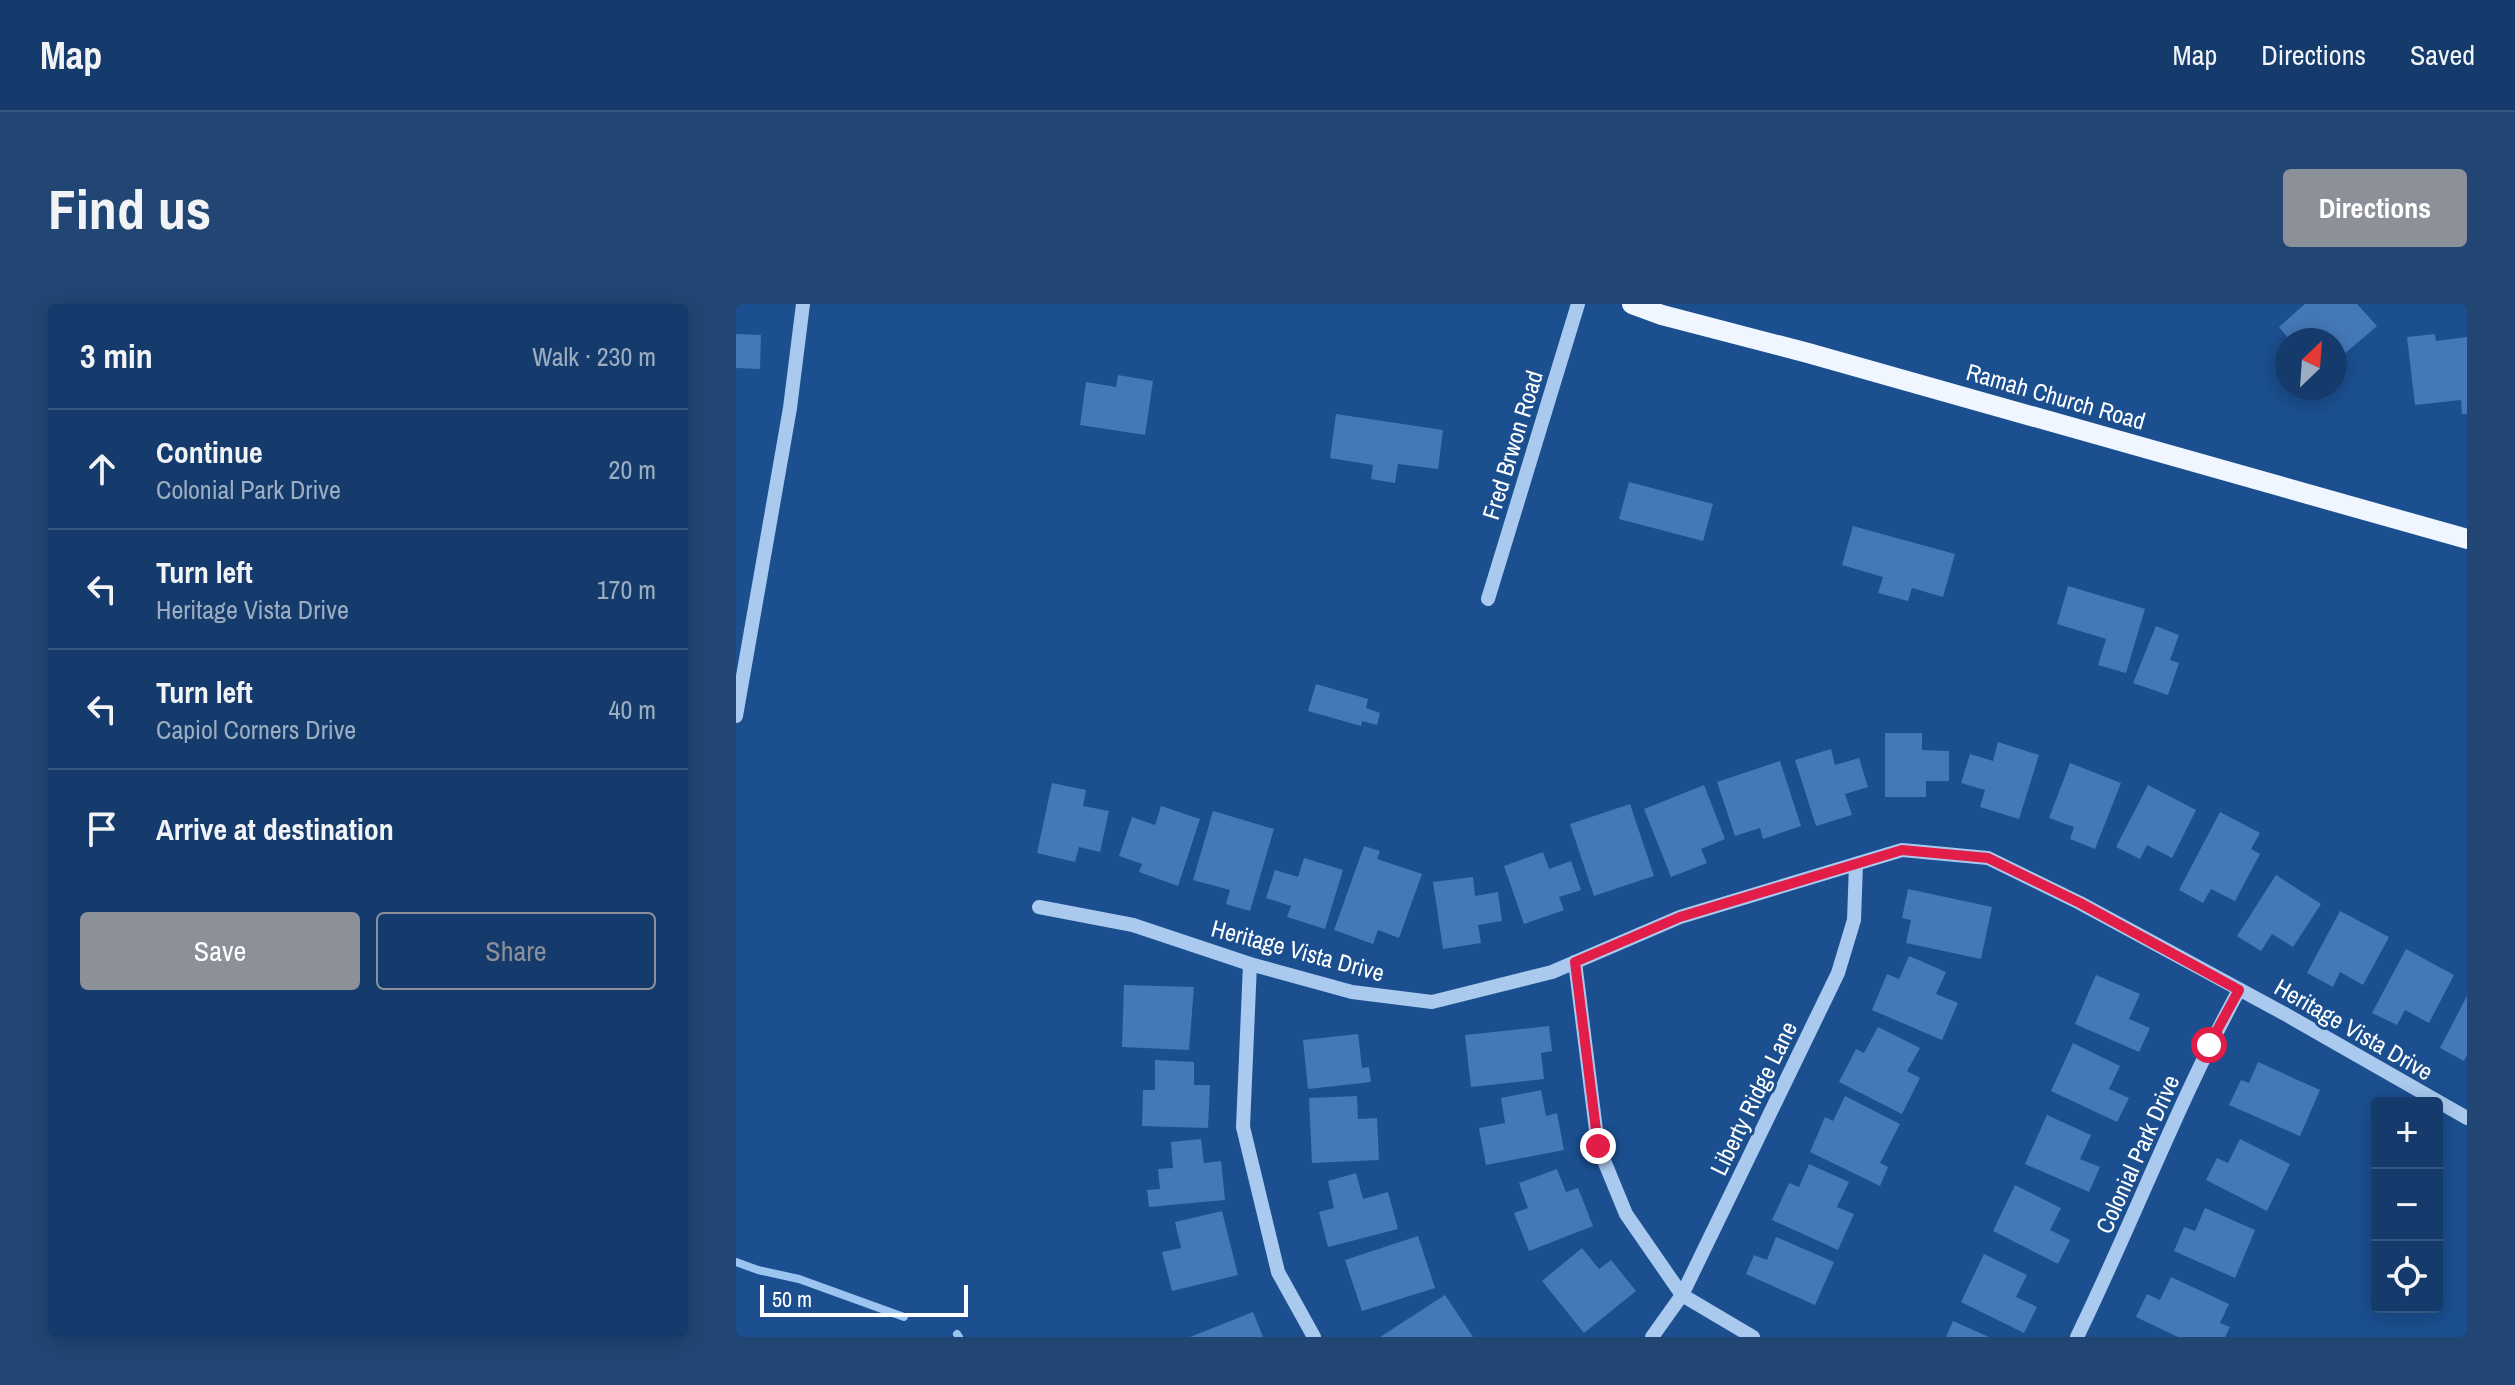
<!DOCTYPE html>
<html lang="en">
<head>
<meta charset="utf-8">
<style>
	:root { --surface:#143b6b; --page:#214673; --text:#f1f3f6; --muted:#9dadc1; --line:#33557e; --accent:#8c9099 }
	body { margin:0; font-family:"Archivo Narrow",sans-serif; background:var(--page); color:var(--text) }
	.controls { position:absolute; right:24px; bottom:24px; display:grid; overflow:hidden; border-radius:8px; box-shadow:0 4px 20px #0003 }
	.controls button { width:72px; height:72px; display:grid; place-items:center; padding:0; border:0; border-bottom:2px solid var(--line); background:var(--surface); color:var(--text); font:40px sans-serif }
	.compass { position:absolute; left:1539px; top:24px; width:72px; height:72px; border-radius:50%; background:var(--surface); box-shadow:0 4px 20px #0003; rotate:25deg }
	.scale { position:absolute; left:24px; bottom:20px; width:208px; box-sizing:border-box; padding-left:8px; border:4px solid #fff; border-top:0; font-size:22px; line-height:28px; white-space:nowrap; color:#fff; -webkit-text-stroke:6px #1b4f8f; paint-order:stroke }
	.stop { position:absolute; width:24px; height:24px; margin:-18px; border:6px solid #e11d48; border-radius:50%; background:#fff }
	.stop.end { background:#e11d48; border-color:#fff; box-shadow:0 2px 8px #0008 }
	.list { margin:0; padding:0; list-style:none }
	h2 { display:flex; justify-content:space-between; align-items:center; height:104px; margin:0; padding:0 32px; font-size:34px }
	h2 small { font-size:26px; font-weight:400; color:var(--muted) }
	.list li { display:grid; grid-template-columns:52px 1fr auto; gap:24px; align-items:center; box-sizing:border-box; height:120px; padding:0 32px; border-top:2px solid var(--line) }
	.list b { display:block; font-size:30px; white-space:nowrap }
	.list p { margin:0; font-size:26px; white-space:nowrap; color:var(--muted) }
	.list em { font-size:26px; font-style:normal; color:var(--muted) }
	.actions { display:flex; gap:16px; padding:24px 32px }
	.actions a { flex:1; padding:18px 0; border:2px solid var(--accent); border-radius:8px; text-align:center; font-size:28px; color:var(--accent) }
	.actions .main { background:var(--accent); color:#fff }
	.icon { flex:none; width:44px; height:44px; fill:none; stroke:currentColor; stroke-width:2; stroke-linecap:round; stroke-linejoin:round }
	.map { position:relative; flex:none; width:1731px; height:1033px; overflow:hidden; border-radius:8px }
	header { display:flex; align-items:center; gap:48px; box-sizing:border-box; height:112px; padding:0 40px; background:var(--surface); border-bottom:2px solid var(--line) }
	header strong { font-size:38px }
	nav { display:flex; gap:44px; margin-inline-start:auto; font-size:28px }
	.intro { display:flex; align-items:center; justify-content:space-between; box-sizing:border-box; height:192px; padding:0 48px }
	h1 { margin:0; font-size:56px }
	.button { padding:20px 36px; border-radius:8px; background:var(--accent); color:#fff; font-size:28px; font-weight:700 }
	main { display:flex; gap:48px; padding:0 48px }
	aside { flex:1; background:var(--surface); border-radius:8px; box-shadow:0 4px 20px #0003 }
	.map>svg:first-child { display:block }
</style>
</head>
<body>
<header>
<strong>Map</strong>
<nav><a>Map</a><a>Directions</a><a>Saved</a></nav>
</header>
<div class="intro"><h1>Find us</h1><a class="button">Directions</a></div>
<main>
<aside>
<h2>3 min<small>Walk · 230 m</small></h2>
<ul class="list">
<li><svg class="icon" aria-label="ahead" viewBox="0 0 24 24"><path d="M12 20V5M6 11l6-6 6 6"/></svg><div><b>Continue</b><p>Colonial Park Drive</p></div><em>20 m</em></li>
<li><svg class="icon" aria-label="left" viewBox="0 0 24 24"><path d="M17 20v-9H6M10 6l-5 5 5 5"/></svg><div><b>Turn left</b><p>Heritage Vista Drive</p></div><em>170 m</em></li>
<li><svg class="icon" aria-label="left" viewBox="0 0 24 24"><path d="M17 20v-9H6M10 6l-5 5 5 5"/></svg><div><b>Turn left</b><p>Capiol Corners Drive</p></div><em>40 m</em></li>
<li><svg class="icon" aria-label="arrive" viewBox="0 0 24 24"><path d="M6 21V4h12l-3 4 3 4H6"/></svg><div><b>Arrive at destination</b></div></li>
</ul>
<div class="actions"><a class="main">Save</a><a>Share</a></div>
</aside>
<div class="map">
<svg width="1731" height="1033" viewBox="0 0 1731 1033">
	<rect width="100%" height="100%" fill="#1b4f8f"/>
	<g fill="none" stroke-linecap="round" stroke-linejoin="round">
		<!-- stream -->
		<g stroke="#9cc4f0" stroke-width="8">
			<polyline points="0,958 22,966 63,975 168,1013"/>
			<polyline points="221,1030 223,1033"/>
		</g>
	</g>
	<!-- building -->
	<g fill="#4478b7">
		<polygon points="1569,0 1621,0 1641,22 1599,58 1599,36 1580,36 1571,25 1554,36 1543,23"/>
		<polygon points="0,30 25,31 24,65 0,64"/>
		<polygon points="1699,30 1700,37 1731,33 1731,110 1726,110 1725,96 1679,101 1671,33"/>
		<polygon points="382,71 417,77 409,131 344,121 350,78 380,83"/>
		<polygon points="600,110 707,126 702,165 662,160 659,179 635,175 637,161 594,154"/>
		<polygon points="893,178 977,200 967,237 883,215"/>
		<polygon points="1117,222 1219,250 1207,293 1176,284 1172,297 1142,289 1147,273 1106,261"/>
		<polygon points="1332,282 1409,305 1390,369 1362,361 1370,335 1321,320"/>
		<polygon points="1420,322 1443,331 1434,356 1443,359 1432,391 1397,379"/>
		<polygon points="580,380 632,395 630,404 644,409 641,421 626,417 625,422 572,407"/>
		<polygon points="1149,429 1186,429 1186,446 1213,447 1213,477 1190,477 1190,493 1149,493"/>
		<polygon points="1262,438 1303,451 1283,515 1244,503 1249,486 1225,479 1234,450 1257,457"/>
		<polygon points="1095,445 1099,461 1123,454 1132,483 1109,490 1116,511 1080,522 1059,456"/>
		<polygon points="1044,457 1065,522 1027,535 1024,524 999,532 981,478"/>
		<polygon points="1334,459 1385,479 1359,545 1334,535 1338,523 1313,514"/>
		<polygon points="316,479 350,486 347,502 373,507 364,548 343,543 339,558 301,549"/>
		<polygon points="968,481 989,535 965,545 971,559 935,573 908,505"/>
		<polygon points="1412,481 1460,506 1436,554 1411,541 1404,555 1380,543"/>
		<polygon points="894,500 918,572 858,592 834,520"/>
		<polygon points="425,502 464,515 442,582 403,568 406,560 383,552 396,513 419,521"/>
		<polygon points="477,507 538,525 514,607 490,600 494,586 457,576"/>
		<polygon points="1484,508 1524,529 1515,545 1524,550 1499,597 1475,585 1467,599 1443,586"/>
		<polygon points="628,542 644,547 641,555 686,570 663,634 642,626 637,640 598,626"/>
		<polygon points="807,548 813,565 835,557 845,586 823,593 828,606 788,620 768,562"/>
		<polygon points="568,554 607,566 589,625 551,613 555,602 530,594 539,566 562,573"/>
		<polygon points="1540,571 1585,600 1557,643 1536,630 1525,647 1501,632"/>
		<polygon points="737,573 739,592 762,588 766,617 742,621 745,639 707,645 697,578"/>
		<polygon points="1172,585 1256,603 1245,655 1170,639 1175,616 1166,614"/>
		<polygon points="1604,607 1653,633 1627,681 1604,668 1597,683 1571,669"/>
		<polygon points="1670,645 1718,671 1693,719 1669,706 1661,721 1636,709"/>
		<polygon points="1173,652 1210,668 1200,690 1222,699 1206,736 1136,706 1151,670 1163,675"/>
		<polygon points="1360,671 1404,690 1393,715 1414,724 1403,748 1339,720"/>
		<polygon points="388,681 458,683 453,746 386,743"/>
		<polygon points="1731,692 1731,751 1728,757 1704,744"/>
		<polygon points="813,722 816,747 805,749 808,775 735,783 729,731"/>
		<polygon points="1142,723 1184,744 1171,767 1184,774 1166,810 1103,778 1120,745 1128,749"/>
		<polygon points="622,730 626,764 633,763 635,778 572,785 567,736"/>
		<polygon points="1337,739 1384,762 1373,785 1393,794 1381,818 1315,787"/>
		<polygon points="419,756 458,758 458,781 474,781 472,824 406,822 407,786 419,786"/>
		<polygon points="1522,758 1584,786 1564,832 1493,801 1505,776 1513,779"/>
		<polygon points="805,786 810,812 821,809 828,846 750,861 743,824 769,819 765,794"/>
		<polygon points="621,792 622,815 641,814 643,856 576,859 573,794"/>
		<polygon points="1109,792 1164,820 1144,859 1152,863 1144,882 1074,848 1089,813 1097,817"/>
		<polygon points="1311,811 1355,831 1344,855 1364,863 1353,888 1289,860"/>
		<polygon points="465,835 468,859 485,857 489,896 413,903 411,886 424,885 422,865 437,864 435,838"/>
		<polygon points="1504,835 1554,860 1531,907 1470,876 1481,854 1492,859"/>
		<polygon points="1073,860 1113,878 1101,903 1118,910 1102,946 1036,916 1053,879 1063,883"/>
		<polygon points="821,865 830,888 842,884 857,922 793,947 778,909 792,904 783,879"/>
		<polygon points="620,869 627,895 652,888 662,925 592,943 583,908 598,904 592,877"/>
		<polygon points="1279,881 1325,904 1314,926 1334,936 1322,960 1257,927"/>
		<polygon points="1469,904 1519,926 1499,974 1438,947 1448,923 1459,927"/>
		<polygon points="486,907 502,971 436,987 426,948 445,944 439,918"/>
		<polygon points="682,932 699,984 626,1007 609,956"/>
		<polygon points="1040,933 1098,958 1079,1001 1010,970 1018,951 1031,956"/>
		<polygon points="846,944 863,965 875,956 900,987 848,1029 806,977"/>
		<polygon points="1248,950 1291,971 1280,993 1301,1003 1288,1029 1225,998"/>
		<polygon points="1435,973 1493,1000 1484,1019 1494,1023 1489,1033 1442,1033 1400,1013 1411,990 1424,996"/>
		<polygon points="709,991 737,1033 644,1033"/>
		<polygon points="517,1008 527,1033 454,1033"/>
		<polygon points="1217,1017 1253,1033 1210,1033"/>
	</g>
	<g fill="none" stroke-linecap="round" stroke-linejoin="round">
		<!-- minor -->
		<g stroke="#a9c9ee" stroke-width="14">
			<polyline points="752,295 842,0"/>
			<polyline points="0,412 54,104 67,0"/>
			<polyline points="303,603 397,621 514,660 616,688 696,698 816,668 944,613 1166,546 1252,554 1344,599 1549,710 1731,814"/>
			<polyline points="839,658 862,842 890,910 946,991 1017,1033"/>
			<polyline points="514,660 507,823 542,968 578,1033"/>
			<polyline points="916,1033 946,991 1102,669 1118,616 1120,560"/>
			<path d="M1341,1033C1397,918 1442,798 1503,686"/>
		</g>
		<!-- major -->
		<polyline stroke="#f0f6ff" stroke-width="20" points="896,0 926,11 1072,49 1731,235"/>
	</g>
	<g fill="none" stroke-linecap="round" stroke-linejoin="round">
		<!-- route -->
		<polyline stroke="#e11d48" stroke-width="10" points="862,842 839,658 944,613 1166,546 1252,554 1344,599 1503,686 1473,741"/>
	</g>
	<g text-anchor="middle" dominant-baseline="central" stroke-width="6" stroke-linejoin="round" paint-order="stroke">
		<!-- street labels -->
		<g font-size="24" fill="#fff" stroke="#1b4f8f">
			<text transform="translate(1320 92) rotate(16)">Ramah Church Road</text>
			<text transform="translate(776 141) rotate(-73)">Fred Brwon Road</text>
			<text transform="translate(562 646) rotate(15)">Heritage Vista Drive</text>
			<text transform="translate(1618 725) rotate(30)">Heritage Vista Drive</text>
			<text transform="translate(1017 794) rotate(-64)">Liberty Ridge Lane</text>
			<text transform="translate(1401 850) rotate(-66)">Colonial Park Drive</text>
		</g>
	</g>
</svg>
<div class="controls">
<button>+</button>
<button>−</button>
<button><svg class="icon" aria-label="locate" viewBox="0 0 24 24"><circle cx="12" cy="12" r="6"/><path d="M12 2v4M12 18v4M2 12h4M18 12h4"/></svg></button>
</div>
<svg class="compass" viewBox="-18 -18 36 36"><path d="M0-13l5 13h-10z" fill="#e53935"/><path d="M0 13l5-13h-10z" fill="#9dadc1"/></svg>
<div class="scale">50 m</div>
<div class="stop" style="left:1473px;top:741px"></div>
<div class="stop end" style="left:862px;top:842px"></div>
</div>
</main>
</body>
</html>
